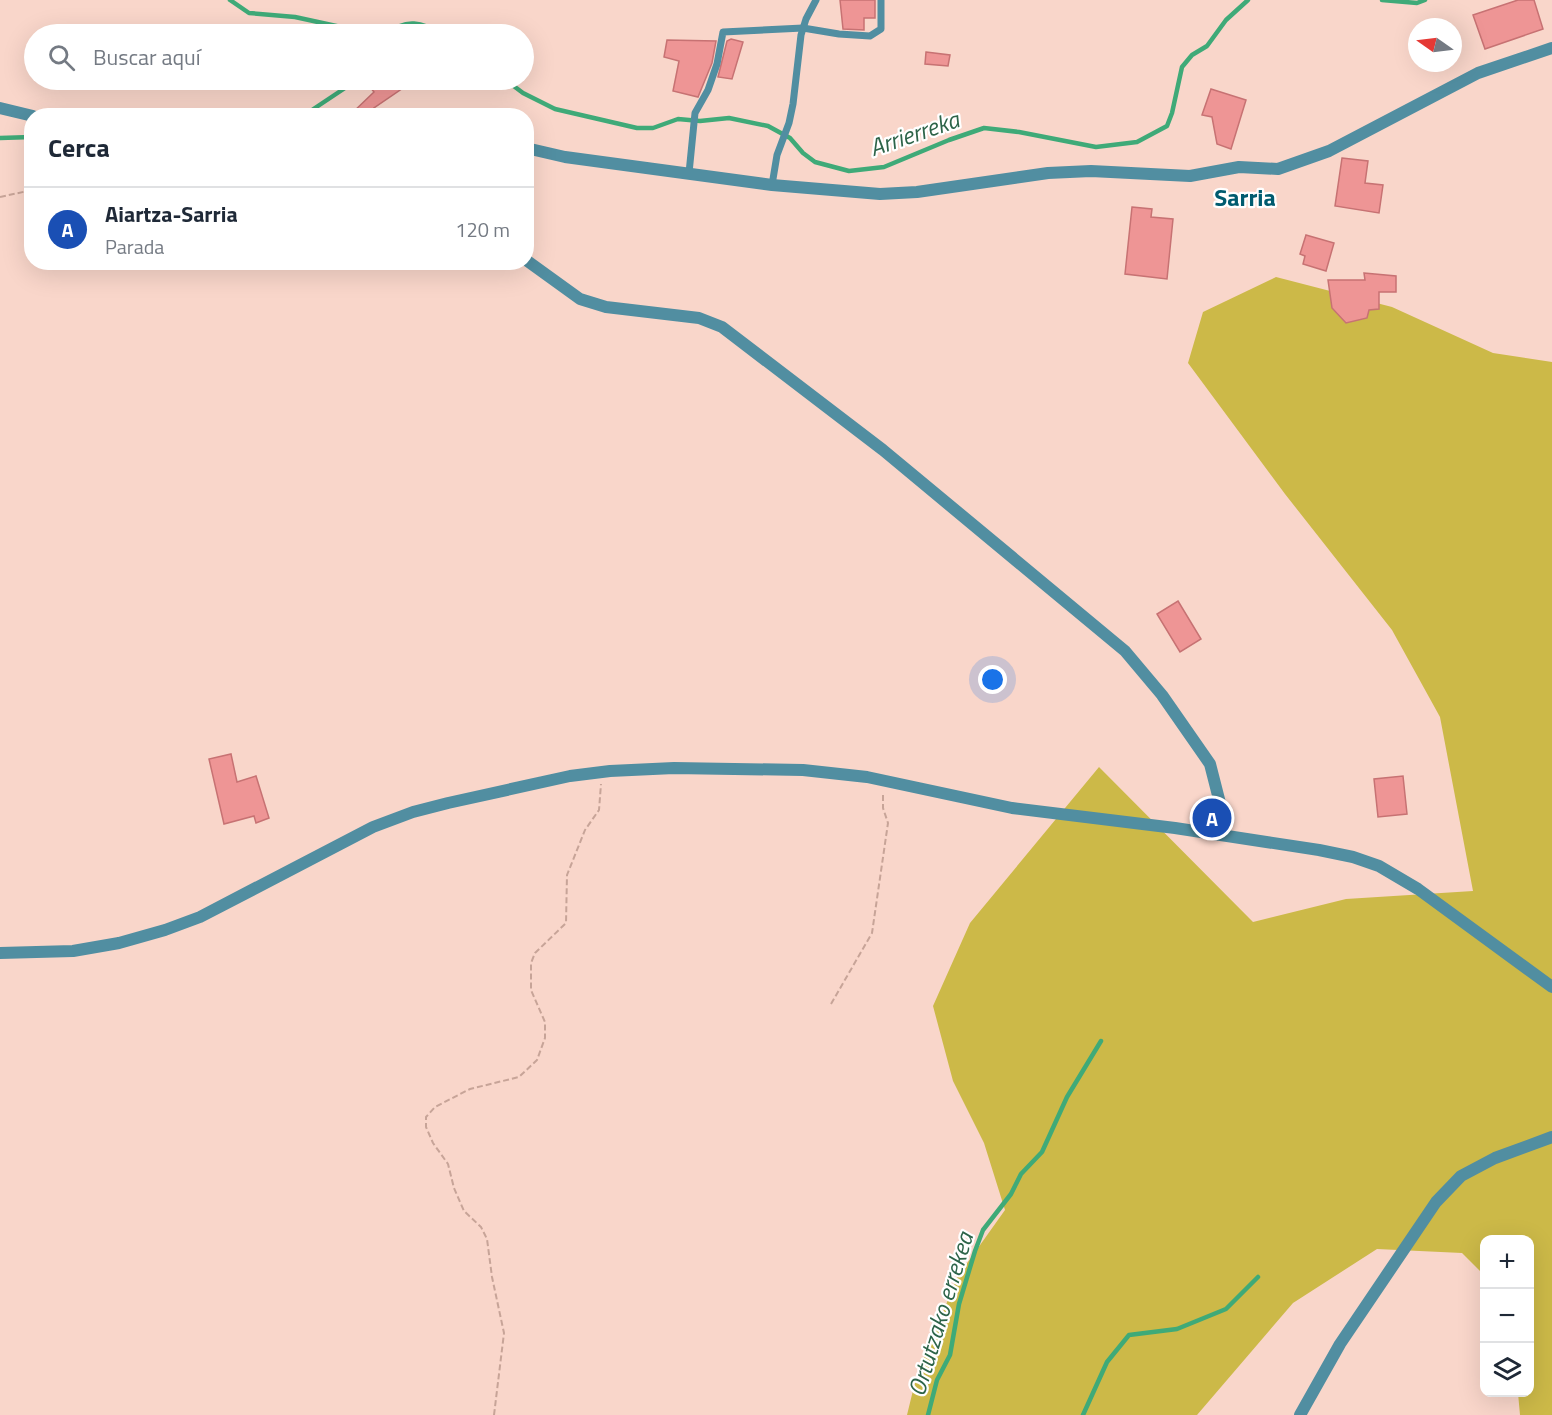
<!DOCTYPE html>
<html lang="es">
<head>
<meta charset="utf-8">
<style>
	:root { --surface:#fff; --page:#f2f2f3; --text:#1f2937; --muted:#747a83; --line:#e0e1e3; --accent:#26687b }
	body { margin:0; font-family:"Titillium Web",sans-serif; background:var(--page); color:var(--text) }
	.controls { position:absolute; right:18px; bottom:18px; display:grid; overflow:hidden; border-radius:12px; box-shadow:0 6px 24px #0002 }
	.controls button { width:54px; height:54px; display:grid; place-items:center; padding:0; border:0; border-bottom:2px solid var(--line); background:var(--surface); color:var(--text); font:30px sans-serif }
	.compass { position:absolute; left:1408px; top:18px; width:54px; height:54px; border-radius:50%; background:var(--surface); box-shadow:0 6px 24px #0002; rotate:284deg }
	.you { position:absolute; left:993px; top:680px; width:21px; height:21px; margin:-15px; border:4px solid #fff; border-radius:50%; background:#1a73e8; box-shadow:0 0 0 9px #1a73e833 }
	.badge { display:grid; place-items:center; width:39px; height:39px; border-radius:50%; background:var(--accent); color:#fff; font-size:20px; font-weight:700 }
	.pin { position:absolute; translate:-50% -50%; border:3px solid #fff; box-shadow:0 2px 6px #0006 }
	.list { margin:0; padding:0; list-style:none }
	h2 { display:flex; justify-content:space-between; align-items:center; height:78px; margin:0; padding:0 24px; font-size:26px }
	h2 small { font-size:20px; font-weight:400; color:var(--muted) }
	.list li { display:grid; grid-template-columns:39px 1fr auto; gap:18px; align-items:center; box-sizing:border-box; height:84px; padding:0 24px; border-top:2px solid var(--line) }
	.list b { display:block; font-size:22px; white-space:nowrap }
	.list p { margin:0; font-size:20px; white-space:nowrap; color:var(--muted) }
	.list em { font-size:20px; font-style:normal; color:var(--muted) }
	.icon { flex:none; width:33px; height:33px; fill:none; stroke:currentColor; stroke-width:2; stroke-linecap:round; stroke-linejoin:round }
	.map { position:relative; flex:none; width:1552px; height:1415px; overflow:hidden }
	.search { position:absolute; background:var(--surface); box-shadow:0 6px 24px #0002; left:24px; top:24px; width:510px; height:66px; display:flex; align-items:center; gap:15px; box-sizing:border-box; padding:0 21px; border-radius:33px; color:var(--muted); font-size:22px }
	.panel { position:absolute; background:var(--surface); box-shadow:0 6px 24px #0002; left:24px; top:108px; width:510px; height:162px; border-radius:24px }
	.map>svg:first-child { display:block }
</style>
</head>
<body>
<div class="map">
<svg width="1552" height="1415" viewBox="0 0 1552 1415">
	<rect width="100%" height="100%" fill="#f9d6ca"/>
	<!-- green -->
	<polygon fill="#ccb948" points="1276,277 1392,307 1493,353 1552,362 1552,1415 1520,1415 1518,1393 1530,1392 1530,1240 1484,1240 1484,1275 1462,1253 1377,1249 1293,1303 1197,1415 907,1415 917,1374 958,1276 1005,1210 984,1143 953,1081 933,1006 970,923 1099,767 1253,922 1346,899 1473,891 1440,717 1392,630 1285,494 1188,363 1203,312"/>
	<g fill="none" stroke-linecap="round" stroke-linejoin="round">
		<!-- stream -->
		<g stroke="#3faa78" stroke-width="4.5">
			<polyline points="230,0 249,13 295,17 373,34"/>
			<polyline points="1382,0 1417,3 1425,0"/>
			<path d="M389,34C404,18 424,22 439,34"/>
			<polyline points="501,80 502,83 511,84 523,93 555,109 637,128 653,128 678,119 700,121 729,118 768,126 790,138 803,153 815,162 849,171 884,167 949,140 984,128 1019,132 1096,147 1137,142 1167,126 1172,113 1182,67 1192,55 1207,46 1226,20 1248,0"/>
			<polyline points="303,116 348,86 352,80"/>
			<polyline points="0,138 32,137"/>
			<polyline points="928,1415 937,1380 950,1355 959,1304 975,1251 983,1230 1011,1194 1021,1174 1042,1152 1067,1097 1101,1041"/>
			<polyline points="1083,1415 1107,1362 1129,1335 1177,1329 1226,1309 1258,1277"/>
		</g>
	</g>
	<!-- building -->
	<g fill="#ee9595" stroke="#c77273" stroke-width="1.5">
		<polygon points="840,0 875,0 875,18 864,18 864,30 843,29"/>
		<polygon points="1518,0 1534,0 1543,29 1485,49 1473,15"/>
		<polygon points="731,39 743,42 732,79 718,77 727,41"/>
		<polygon points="667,40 716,41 712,63 698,97 673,91 679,61 664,57"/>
		<polygon points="926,52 950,55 948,66 925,64"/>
		<polygon points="381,80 398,80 403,88 374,108 381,116 349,116 374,92 370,87"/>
		<polygon points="1211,89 1246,100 1231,149 1217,144 1212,117 1202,115"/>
		<polygon points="1342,158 1368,161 1365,183 1383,185 1379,213 1335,206"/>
		<polygon points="1132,207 1152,209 1151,217 1173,219 1167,279 1125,274"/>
		<polygon points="1306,235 1334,243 1326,271 1303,264 1305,256 1300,254"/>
		<polygon points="1364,273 1396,276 1396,292 1379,292 1379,309 1369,310 1367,318 1346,323 1332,308 1328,280 1365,280"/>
		<polygon points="1178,601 1201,639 1180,652 1157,614"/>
		<polygon points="231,754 237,782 256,776 269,818 256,823 254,816 224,824 209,759"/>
		<polygon points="1403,776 1407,814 1378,817 1374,779"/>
	</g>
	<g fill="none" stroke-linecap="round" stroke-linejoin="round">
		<!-- path -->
		<g stroke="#c7a498" stroke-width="2" stroke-dasharray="6 3" stroke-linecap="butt">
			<polyline points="0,197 32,190"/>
			<polyline points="831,1004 872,933 888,823 883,808 883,793"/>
			<polyline points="494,1415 504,1333 492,1277 487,1239 481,1227 464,1211 454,1188 448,1164 433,1143 426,1127 426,1117 435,1107 470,1089 519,1077 537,1060 545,1038 545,1022 531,990 531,963 535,953 566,923 567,875 585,830 599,810 601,784"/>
		</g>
		<!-- service -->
		<g stroke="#518ea1" stroke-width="7">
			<polyline points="689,173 695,113 708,90 717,64 723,32 803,28 839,34 870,36 881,29 881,0"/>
			<polyline points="772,185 777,155 789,123 793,104 801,35 806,19 816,0"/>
		</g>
		<!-- minor -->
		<g stroke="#518ea1" stroke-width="12">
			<polyline points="0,108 33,116"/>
			<polyline points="526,148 565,157 772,185 880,194 917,192 1048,173 1091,171 1190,176 1239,167 1278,169 1329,151 1478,73 1552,48"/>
			<polyline points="526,260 580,299 606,307 699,318 722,327 883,450 1125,651 1162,695 1210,764 1222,811 1222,835"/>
			<polyline points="1300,1415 1340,1344 1436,1202 1461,1176 1495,1158 1552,1137"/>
		</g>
		<!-- tertiary -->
		<polyline stroke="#518ea1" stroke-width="12" points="0,953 73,951 119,943 165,930 200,917 373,827 413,812 448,803 570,776 610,771 674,768 803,770 867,777 1012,808 1175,828 1319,850 1353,857 1379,866 1418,889 1552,987"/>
	</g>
	<g text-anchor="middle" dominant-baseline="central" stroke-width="4.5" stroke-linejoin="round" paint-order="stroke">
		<!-- water labels -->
		<g font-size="24" font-style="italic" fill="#2d6449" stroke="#fff">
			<text transform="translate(914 133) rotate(-19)">Arrierreka</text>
			<text transform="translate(940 1314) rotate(-73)">Ortutzako errekea</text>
		</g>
		<!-- neighbourhood labels -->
		<g font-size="24" font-weight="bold" fill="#005b6f" stroke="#fff">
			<text x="1245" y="197">Sarria</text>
		</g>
	</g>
</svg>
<div class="controls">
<button>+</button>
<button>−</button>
<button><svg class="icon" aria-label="layers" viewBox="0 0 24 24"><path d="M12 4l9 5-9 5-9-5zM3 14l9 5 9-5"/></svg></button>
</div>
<svg class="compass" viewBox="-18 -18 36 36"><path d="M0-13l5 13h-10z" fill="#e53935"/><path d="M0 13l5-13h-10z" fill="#747a83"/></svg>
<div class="you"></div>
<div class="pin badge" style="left:1212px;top:818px;background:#1a4fb4">A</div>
<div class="search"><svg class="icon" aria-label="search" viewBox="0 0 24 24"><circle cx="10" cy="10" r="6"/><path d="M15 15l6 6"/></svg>Buscar aquí</div>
<section class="panel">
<h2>Cerca<small></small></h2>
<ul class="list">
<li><span class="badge" style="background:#1a4fb4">A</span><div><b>Aiartza-Sarria</b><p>Parada</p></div><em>120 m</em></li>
</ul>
</section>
</div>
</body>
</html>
